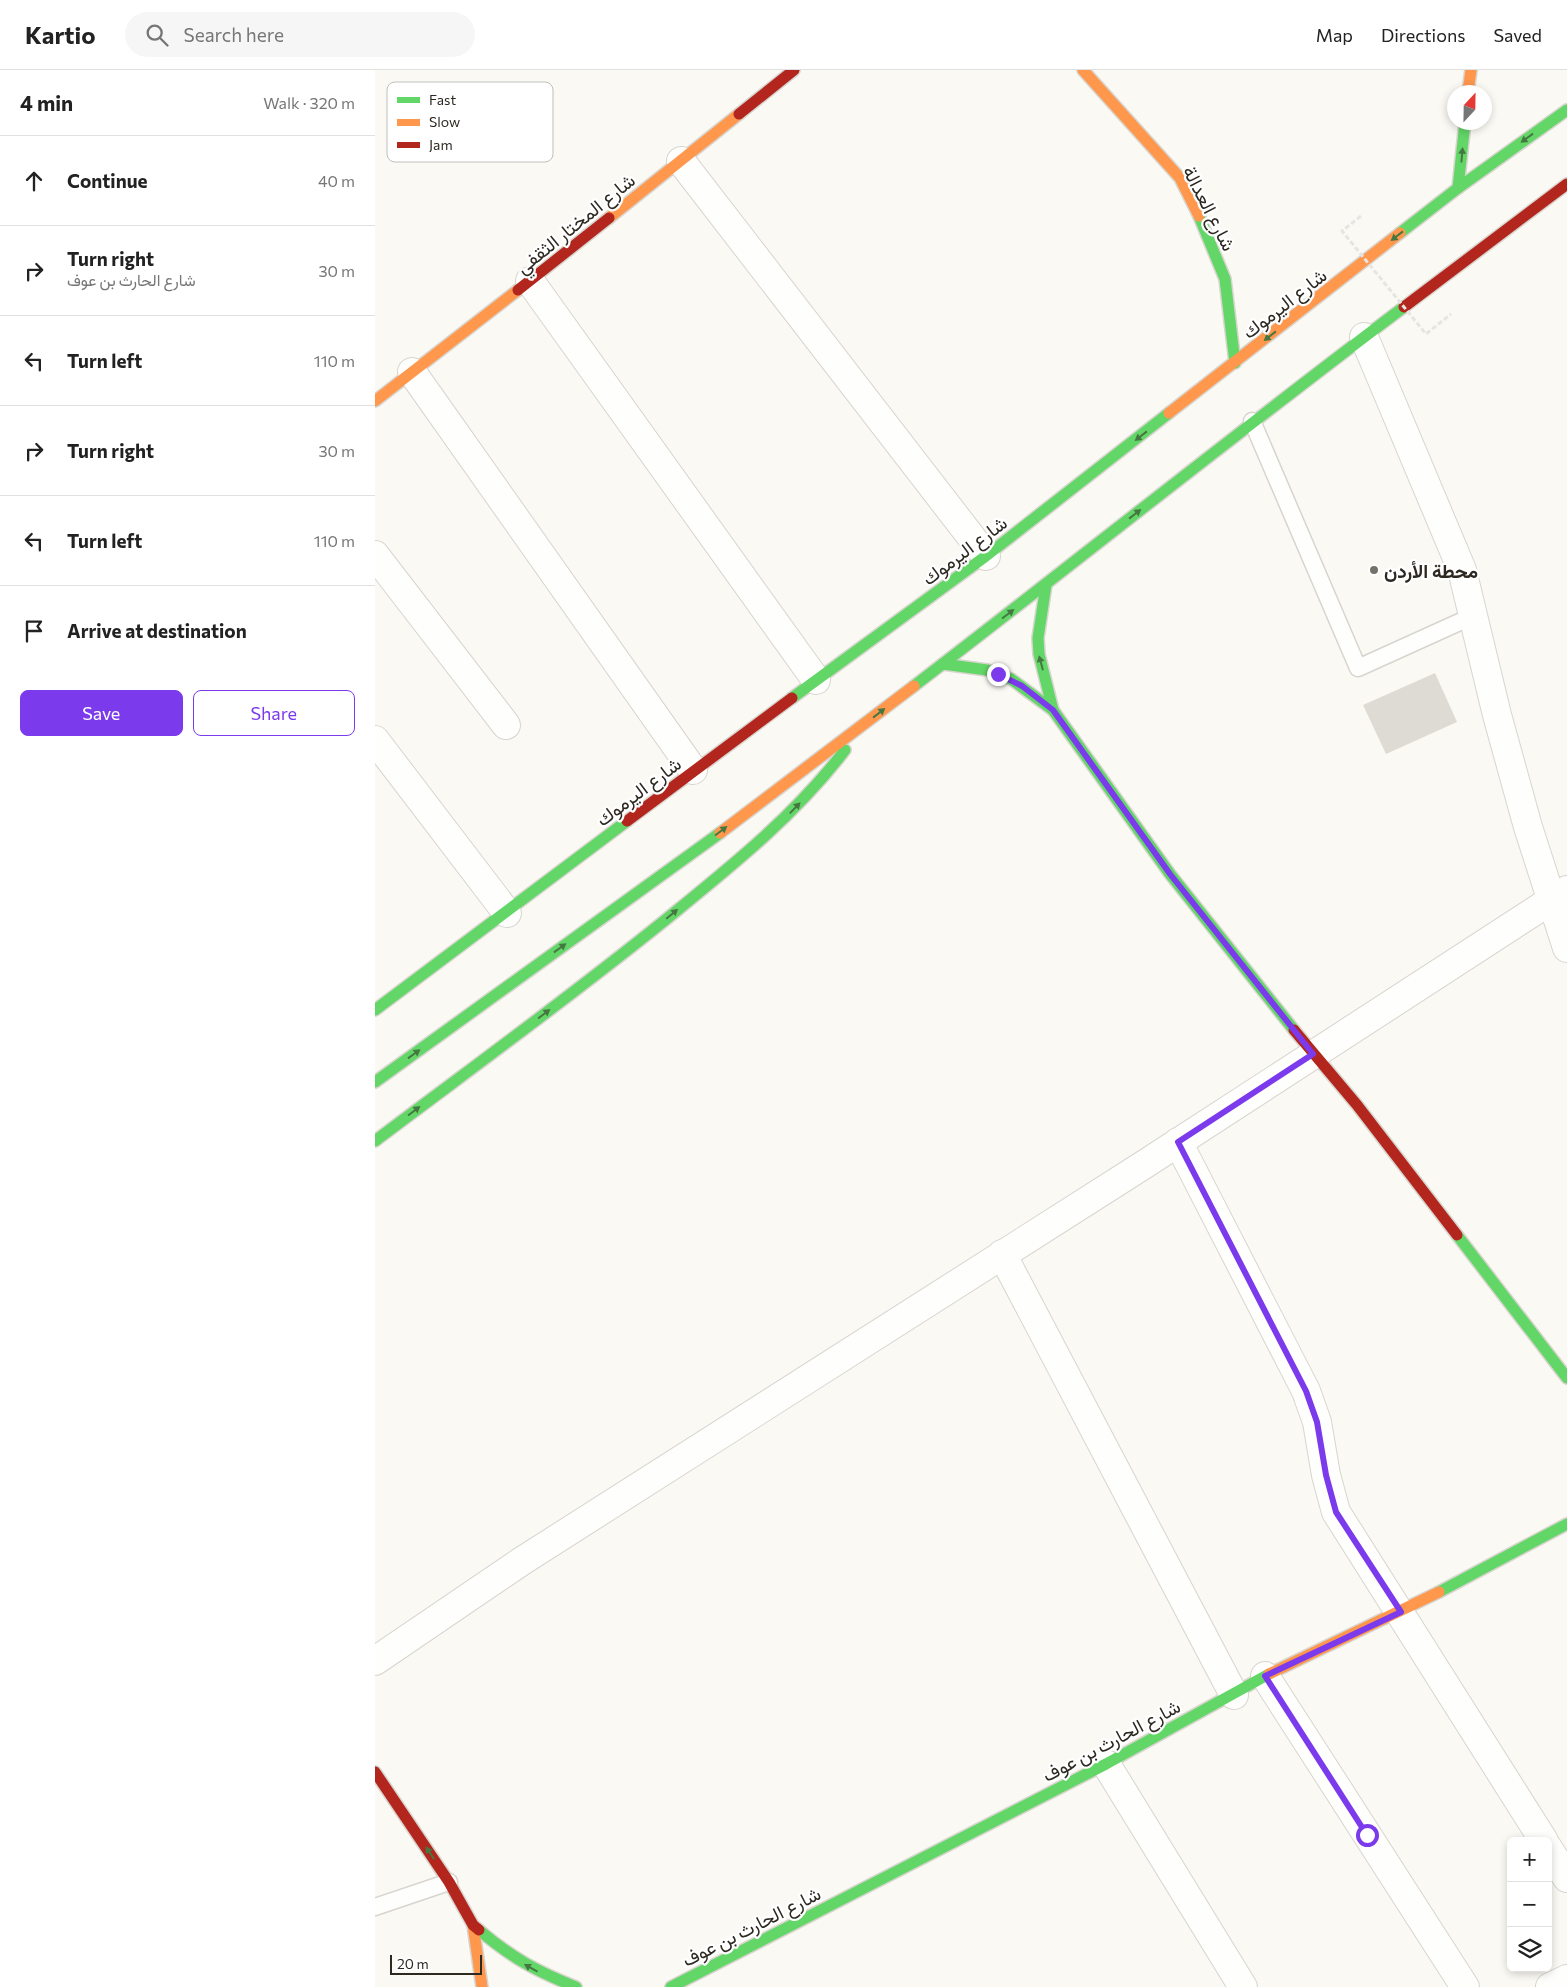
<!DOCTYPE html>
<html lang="en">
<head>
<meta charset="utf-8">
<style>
	:root { --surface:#fff; --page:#f6f6f6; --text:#222; --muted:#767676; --line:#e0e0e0; --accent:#7c3aed }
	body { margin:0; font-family:Commissioner,Vazirmatn,sans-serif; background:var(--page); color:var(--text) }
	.controls { position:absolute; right:15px; bottom:15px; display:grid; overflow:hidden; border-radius:8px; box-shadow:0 2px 8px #0003 }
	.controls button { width:45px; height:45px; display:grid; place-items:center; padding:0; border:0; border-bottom:1px solid var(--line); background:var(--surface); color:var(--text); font:25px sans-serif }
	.compass { position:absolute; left:1072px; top:15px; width:45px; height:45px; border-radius:50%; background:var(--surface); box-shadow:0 2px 8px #0003; rotate:22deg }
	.scale { position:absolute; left:15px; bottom:12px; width:92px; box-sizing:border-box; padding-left:5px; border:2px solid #2d2921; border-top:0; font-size:14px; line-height:18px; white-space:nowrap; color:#2d2921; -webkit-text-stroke:4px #fff; paint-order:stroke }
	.stop { position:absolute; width:15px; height:15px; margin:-11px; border:4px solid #7c3aed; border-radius:50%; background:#fff }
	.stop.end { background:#7c3aed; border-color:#fff; box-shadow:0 1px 5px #0008 }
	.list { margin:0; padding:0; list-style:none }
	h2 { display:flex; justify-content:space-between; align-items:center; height:65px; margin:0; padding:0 20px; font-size:21px }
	h2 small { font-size:16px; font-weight:400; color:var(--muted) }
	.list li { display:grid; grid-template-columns:32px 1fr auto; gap:15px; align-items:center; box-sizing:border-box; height:90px; padding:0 20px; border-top:1px solid var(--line) }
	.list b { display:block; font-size:19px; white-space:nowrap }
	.list p { margin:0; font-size:16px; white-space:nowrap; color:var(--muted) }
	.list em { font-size:16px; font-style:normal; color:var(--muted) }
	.actions { display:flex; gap:10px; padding:15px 20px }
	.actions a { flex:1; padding:11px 0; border:1px solid var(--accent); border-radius:8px; text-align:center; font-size:18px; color:var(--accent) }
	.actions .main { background:var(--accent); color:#fff }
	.icon { flex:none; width:28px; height:28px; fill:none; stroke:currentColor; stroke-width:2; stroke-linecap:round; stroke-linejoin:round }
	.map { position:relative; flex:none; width:1192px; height:1917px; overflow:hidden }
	header { display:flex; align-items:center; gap:30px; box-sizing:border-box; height:70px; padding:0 25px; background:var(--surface); border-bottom:1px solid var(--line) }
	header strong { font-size:24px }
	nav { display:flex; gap:28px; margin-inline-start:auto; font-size:18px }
	.search { width:350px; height:45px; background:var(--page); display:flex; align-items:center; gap:12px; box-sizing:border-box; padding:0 18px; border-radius:28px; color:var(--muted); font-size:19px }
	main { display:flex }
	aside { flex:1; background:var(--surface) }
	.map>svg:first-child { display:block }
</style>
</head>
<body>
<header>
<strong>Kartio</strong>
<div class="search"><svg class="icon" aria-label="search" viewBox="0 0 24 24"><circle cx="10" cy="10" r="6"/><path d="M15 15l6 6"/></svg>Search here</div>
<nav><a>Map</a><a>Directions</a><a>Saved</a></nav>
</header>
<main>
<aside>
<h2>4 min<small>Walk · 320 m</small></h2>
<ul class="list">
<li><svg class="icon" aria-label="ahead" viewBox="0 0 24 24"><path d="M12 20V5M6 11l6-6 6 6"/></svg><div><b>Continue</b></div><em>40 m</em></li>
<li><svg class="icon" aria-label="right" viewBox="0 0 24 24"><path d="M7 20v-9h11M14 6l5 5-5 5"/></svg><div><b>Turn right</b><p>شارع الحارث بن عوف</p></div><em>30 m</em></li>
<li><svg class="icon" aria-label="left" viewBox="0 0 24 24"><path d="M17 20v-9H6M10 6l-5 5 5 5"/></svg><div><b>Turn left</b></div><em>110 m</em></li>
<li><svg class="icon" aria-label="right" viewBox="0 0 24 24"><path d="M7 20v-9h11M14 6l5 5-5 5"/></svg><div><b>Turn right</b></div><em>30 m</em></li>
<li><svg class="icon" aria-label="left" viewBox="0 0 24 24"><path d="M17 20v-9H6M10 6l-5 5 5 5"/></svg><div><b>Turn left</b></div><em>110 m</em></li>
<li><svg class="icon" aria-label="arrive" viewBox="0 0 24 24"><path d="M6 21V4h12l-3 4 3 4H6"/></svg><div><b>Arrive at destination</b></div></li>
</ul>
<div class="actions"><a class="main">Save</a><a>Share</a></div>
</aside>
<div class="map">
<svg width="1192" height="1917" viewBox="0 0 1192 1917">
	<rect width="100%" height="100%" fill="#fbf9f4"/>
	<!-- building -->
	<polygon fill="#dedbd5" points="1060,603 1082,652 1011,684 988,635"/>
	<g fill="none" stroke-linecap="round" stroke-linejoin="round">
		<!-- lane casing -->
		<g stroke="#d8d5cf" stroke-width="19">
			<g id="lane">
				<polyline points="877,351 983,598 1100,545"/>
				<polyline points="0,1837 74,1812"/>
			</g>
		</g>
		<!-- street casing -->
		<g stroke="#d8d5cf" stroke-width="30">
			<g id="street">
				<polyline points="306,91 611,486"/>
				<polyline points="155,211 441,610"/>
				<polyline points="989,267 1087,500 1122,645 1153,757 1192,878"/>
				<polyline points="37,302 318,700"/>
				<polyline points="0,485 131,655"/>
				<polyline points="0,670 132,843"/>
				<polyline points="803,1072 931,1321 942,1352 951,1405 961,1442 1169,1771"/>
				<polyline points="627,1184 859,1625"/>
				<polyline points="0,1591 147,1491 770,1094 1192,820"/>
				<polyline points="890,1606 1090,1917"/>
				<polyline points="731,1694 868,1917"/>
				<polyline points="1173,1778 1192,1808"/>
				<polyline points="1175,1917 1192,1909"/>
			</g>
		</g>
		<!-- fast casing -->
		<g stroke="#d8d5cf" stroke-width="14">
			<g id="fast">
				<polyline points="1083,118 1090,52"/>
				<polyline points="824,146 850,209 860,293"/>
				<polyline points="1025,163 1083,118 1192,40"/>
				<polyline points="671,515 663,568 664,584 678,640"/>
				<polyline points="568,594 612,600 636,609 678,640 795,804 919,960"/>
				<path d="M539,616C703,490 864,361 1029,237"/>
				<polyline points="417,628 611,486 794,343"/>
				<polyline points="0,940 252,751"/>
				<polyline points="0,1012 345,763"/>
				<path d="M0,1071C97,998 195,927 289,851C354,798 419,747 470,680"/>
				<polyline points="1082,1165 1192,1308"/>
				<polyline points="1064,1522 1192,1454"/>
				<path d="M104,1860C137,1888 161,1901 201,1917"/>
				<polyline points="296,1917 731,1694 894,1604"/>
			</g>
		</g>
		<!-- slow casing -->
		<g stroke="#d8d5cf" stroke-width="14">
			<g id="slow">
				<polyline points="708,0 805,108 824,146"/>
				<polyline points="1093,22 1096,0"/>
				<polyline points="234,148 364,44"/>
				<polyline points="0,331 143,220"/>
				<polyline points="794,343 1025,163"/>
				<polyline points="345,763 539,616"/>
				<polyline points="894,1604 1064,1522"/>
				<polyline points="98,1855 107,1917"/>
			</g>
		</g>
		<!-- jam casing -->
		<g stroke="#d8d5cf" stroke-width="14">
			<g id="jam">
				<polyline points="364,44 419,0"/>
				<polyline points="143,220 234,148"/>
				<polyline points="1029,237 1192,114"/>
				<polyline points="252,751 417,628"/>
				<polyline points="919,960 982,1035 1082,1165"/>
				<polyline points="0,1702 74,1812 98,1855 104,1860"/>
			</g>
		</g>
		<!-- lane -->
		<use href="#lane" stroke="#fefefd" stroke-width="16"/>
		<!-- street -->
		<use href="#street" stroke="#fefefd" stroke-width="28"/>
		<!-- fast -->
		<use href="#fast" stroke="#63d668" stroke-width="11"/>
		<!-- slow -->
		<use href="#slow" stroke="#ff974d" stroke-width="11"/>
		<!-- jam -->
		<use href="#jam" stroke="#b3261e" stroke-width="11"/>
		<!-- path-bridge -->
		<polyline stroke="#e6e5e3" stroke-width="3" stroke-dasharray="5 2.5" stroke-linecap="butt" points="986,146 967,161 1051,264 1076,244"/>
	</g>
	<!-- one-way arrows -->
	<defs><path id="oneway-solid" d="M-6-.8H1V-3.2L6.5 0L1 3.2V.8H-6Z" transform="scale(1.25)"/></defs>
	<g fill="#457741">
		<use href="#oneway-solid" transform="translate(1152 68) rotate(144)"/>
		<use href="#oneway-solid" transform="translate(1087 85) rotate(-85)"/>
		<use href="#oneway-solid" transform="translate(1022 166) rotate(142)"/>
		<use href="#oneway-solid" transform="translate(895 266) rotate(142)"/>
		<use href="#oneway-solid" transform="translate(766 366) rotate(142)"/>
		<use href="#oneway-solid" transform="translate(760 444) rotate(-38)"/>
		<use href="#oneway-solid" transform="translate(633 544) rotate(-37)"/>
		<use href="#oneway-solid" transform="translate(666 593) rotate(-105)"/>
		<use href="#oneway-solid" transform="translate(504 643) rotate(-38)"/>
		<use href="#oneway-solid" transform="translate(420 738) rotate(-46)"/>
		<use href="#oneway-solid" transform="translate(346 761) rotate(-37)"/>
		<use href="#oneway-solid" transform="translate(297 844) rotate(-40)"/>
		<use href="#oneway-solid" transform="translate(185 878) rotate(-36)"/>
		<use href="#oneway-solid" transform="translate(169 944) rotate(-37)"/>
		<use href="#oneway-solid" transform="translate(39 984) rotate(-36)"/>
		<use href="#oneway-solid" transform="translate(39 1041) rotate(-37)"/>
		<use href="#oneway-solid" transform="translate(55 1783) rotate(-124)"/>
		<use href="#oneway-solid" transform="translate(156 1898) rotate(-151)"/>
	</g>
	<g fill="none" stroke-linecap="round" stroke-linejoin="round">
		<!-- route -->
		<polyline stroke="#7c3aed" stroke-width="6" points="623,604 647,616 678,640 795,804 938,984 803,1072 931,1321 942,1352 951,1405 961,1442 1026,1542 890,1606 992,1765"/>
	</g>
	<!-- markers -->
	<circle fill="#75726b" stroke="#fff" stroke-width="2" cx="999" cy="500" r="5"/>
	<g text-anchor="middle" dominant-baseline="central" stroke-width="4.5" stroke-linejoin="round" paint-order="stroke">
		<!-- street labels -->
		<g font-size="19" fill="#2d2921" stroke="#fff">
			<text transform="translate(835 138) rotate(63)">شارع العدالة</text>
			<text transform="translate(200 153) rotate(-39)">شارع المختار الثقفي</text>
			<text transform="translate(909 233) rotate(-38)">شارع اليرموك</text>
			<text transform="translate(589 480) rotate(-37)">شارع اليرموك</text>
			<text transform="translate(263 721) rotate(-37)">شارع اليرموك</text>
			<text transform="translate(736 1670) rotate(-28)">شارع الحارث بن عوف</text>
			<text transform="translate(376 1856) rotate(-27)">شارع الحارث بن عوف</text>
		</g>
		<!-- poi labels -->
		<g font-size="19" font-weight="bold" fill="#2d2921" stroke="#fff" text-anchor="start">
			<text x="1009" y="500">محطة الأردن</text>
		</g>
	</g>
	<!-- legend -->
	<rect x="12" y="12" width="166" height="80" rx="8" fill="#fff" stroke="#c0bfbc" stroke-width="1"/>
	<rect x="22" y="27" width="23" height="6" fill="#63d668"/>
	<rect x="22" y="49" width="23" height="7" fill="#ff974d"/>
	<rect x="22" y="72" width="23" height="6" fill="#b3261e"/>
	<g font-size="14" fill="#2d2921">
		<text x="54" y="35">Fast</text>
		<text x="54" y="57">Slow</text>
		<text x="54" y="80">Jam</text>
	</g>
</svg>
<div class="controls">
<button>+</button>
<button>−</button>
<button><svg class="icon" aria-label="layers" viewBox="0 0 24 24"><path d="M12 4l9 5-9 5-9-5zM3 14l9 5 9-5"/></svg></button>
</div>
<svg class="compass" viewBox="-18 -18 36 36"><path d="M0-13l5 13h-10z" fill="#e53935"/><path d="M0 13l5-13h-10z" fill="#767676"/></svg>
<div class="scale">20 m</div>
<div class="stop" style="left:992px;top:1765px"></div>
<div class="stop end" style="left:623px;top:604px"></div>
</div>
</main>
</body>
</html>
